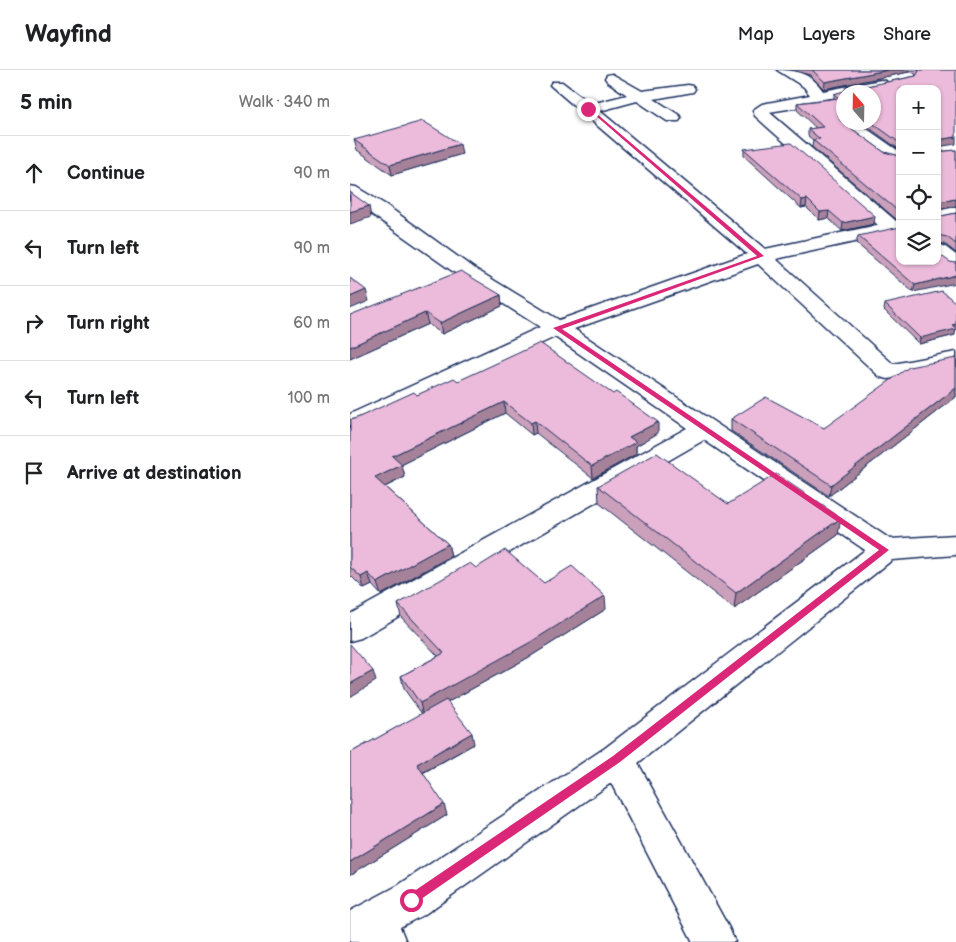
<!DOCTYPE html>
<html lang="en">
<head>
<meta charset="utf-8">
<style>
	:root { --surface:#fff; --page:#f6f6f6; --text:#202124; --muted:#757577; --line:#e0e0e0 }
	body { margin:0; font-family:"Balsamiq Sans",sans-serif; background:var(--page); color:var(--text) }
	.controls { position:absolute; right:15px; top:15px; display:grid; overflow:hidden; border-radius:10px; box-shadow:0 1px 4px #0004 }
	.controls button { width:45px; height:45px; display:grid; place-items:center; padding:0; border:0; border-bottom:1px solid var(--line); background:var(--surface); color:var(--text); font:25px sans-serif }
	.compass { position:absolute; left:486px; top:15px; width:45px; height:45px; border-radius:50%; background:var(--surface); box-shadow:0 1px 4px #0004; rotate:340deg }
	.stop { position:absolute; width:15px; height:15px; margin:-11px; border:4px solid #db2777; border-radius:50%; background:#fff }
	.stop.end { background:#db2777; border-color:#fff; box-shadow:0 1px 5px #0008 }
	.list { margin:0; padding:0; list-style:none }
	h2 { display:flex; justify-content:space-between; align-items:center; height:65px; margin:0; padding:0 20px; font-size:21px }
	h2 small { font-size:16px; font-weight:400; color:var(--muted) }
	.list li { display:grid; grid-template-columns:32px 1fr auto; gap:15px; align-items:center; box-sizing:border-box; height:75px; padding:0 20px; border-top:1px solid var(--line) }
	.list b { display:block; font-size:19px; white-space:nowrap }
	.list em { font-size:16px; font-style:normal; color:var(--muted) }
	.icon { flex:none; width:28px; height:28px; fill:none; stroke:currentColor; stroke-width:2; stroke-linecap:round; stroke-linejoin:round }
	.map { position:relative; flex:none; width:606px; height:872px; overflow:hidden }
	header { display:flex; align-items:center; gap:30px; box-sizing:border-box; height:70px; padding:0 25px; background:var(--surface); border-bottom:1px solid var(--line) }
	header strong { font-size:24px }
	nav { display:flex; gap:28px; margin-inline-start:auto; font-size:18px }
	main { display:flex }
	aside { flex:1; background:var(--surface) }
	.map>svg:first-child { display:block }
</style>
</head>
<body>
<header>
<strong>Wayfind</strong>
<nav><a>Map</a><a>Layers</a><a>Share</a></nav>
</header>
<main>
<aside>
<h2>5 min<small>Walk · 340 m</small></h2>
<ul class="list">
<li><svg class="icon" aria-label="ahead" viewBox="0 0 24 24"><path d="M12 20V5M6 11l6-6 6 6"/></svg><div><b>Continue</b></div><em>90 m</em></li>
<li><svg class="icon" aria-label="left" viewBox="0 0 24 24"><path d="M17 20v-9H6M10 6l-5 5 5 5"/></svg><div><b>Turn left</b></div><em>90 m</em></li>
<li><svg class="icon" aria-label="right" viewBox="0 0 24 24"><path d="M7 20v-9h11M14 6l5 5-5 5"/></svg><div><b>Turn right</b></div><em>60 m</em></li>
<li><svg class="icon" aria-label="left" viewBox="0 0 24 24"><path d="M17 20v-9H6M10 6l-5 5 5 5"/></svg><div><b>Turn left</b></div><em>100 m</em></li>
<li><svg class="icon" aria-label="arrive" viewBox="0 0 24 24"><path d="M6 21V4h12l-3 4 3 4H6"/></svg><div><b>Arrive at destination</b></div></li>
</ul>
</aside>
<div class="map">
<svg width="606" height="872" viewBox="0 0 606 872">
	<rect width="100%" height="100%" fill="#fff"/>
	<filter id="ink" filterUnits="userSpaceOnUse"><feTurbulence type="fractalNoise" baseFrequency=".02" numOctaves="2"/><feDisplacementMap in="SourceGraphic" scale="10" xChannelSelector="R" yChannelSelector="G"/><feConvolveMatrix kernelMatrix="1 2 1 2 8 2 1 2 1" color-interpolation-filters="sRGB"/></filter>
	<g filter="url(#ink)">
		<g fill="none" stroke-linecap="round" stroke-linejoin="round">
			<!-- minor casing -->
			<g stroke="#1b2f5e" stroke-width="3">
				<g id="minor">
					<path d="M427,0C447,0 462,4 473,21L531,10L536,11L538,14L536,17L511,22H493V26L463,35L419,42L546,151L550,150V162L426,189L543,294L606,282V296L538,309L530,307L408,194L224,259L540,469L606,465V485L542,490L288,693L379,858L385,872H343L261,713L75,844L50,857L56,872H0V841L47,816L255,678L515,480L354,370L11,568L0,571V544L337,358L205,267L9,358L0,361V344L190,257L108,205L0,129V116L6,117L36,135L122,197L209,250L397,184L200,15L202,12H212L241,34L277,25L257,11L255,8L257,5L262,4L292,21L338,15L343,16L345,19L343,22L304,29L329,45L331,48L329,51H317L287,31L250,41L415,179L528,155L405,46L403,40L412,34L460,25L454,17Z"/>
					<polygon points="493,48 493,52 507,52 550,82 550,92 534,88 490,55 488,52"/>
					<polygon points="606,137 606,149 587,153 587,141"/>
					<polygon points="587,174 594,176 606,185 606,200 599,198 587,190"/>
				</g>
			</g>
			<!-- minor -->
			<use href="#minor" fill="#fff" fill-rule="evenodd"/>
		</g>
		<!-- wall -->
		<g fill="#cba0bb" stroke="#1b2f5e">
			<polygon points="442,0 606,0 550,19 550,80 511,52 524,52 494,22 494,47 493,46 489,49 490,50 534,82 550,86 550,149 546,149 462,77 463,70 458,66 458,59 466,58 447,40 447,33 484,28 484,24 512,17 566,6 566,5 564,3 559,2 474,19 460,5"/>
			<polygon points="4,70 112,84 42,105 7,80"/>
			<polygon points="394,79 524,154 492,161 478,148 469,150 456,137 451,138 394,86"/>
			<polygon points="606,80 606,136 587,139 587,147 606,143 606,183 595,174 587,173 587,82"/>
			<polygon points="508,166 587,191 563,222 506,173"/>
			<polygon points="151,225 152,236 92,264 78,254 0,289 0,245"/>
			<polygon points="535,234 605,265 569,274 534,240"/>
			<polygon points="606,288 606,327 479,426 381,361 381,349 474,358"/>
			<polygon points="108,311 308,363 286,376 286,384 243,408 186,363 182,365 155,343 51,395 55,407 35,417 98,474 101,486 31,525 22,515 14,519 0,505 0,350 7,348 67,325"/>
			<polygon points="248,416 378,434 488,465 384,539 249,433"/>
			<polygon points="126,498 194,513 256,539 181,586 98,632 124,674 73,703 97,745 0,805 0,683 72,644 54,619 51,606 88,586 51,547 48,534"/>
		</g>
		<!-- shaded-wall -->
		<g fill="#a58299" stroke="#1b2f5e">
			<polygon points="538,0 559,0 559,2 474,19 475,12"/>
			<polygon points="494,40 493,46 487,51 488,44"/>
			<polygon points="606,67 606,74 587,77 587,70"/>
			<polygon points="110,74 112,84 42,105 40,95"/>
			<polygon points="457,129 456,137 451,138 452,130"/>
			<polygon points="606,129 606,136 587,139 587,132"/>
			<polygon points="19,136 21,147 0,154 0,142"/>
			<polygon points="479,141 478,148 469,150 470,142"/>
			<polygon points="525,146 524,154 492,161 493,153"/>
			<polygon points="606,205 606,213 563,222 565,215"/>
			<polygon points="16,220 19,231 0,239 0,227"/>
			<polygon points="151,225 152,236 92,264 90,253"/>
			<polygon points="75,243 78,254 0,289 0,277"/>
			<polygon points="606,254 605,265 569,274 570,268"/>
			<polygon points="606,318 606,327 479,426 481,415"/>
			<polygon points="154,332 155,343 45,398 42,386"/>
			<polygon points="185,351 186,363 182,365 181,353"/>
			<polygon points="308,352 308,363 286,376 286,384 243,408 242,396 279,367"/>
			<polygon points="52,395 55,407 28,420 25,408"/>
			<polygon points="491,448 488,465 384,539 386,523"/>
			<polygon points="98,474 101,486 31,525 27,513"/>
			<polygon points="18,503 22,515 14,519 11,507"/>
			<polygon points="255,526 256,539 181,586 73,646 70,633"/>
			<polygon points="23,601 26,611 0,627 0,614"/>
			<polygon points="122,663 124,674 70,704 67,694"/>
			<polygon points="94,734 97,745 0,805 0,792"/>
		</g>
		<!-- building -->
		<g fill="#ecbada" stroke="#1b2f5e">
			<polygon points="462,0 538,0 475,12"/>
			<polygon points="568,0 606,0 606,67 587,70 587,19 550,19 550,73 521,52 524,52 524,22 494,22 494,40 488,44 490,50 534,82 550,86 550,141 548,141 463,70 470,69 458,59 473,57 447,33 489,28 484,24 494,21 496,17 512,17 566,6 569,1"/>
			<polygon points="73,51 110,74 40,95 4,70"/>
			<polygon points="441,73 525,146 493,153 479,141 470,142 457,129 452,130 394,79"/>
			<polygon points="606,80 606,129 587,132 587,82"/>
			<polygon points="0,122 19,136 0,142"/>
			<polygon points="587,139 587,147 606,143 606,174 597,167 588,165 587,172"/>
			<polygon points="550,157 550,191 587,191 587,183 600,192 606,193 606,205 565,215 508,166"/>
			<polygon points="111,201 151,225 90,253 75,243 0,277 0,245"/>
			<polygon points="0,208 16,220 0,227"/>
			<polygon points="592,221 606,233 606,254 602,255 606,258 606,259 570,268 535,234"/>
			<polygon points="190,273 263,324 266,322 308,352 279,367 286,372 242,396 185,351 181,353 154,332 42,386 52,395 25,408 98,474 27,513 18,503 11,507 0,497 0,350 7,348 64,322 67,325 104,308 108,311"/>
			<polygon points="606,288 606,318 481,415 381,349 416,327 474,358 559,297"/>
			<polygon points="307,383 378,434 426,404 491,448 386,523 248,416"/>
			<polygon points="155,480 194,513 222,496 255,526 179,573 70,633 51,606 94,583 48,534 120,493 126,498"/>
			<polygon points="0,574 23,601 0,614"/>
			<polygon points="96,630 122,663 67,694 94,734 0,792 0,683"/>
		</g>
	</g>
	<!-- route -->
	<polygon fill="#db2777" points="237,38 240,38 414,186 212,259 539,480 270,692 61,836 57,834 55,830 57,826 263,686 529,480 203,258 407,186"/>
</svg>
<div class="controls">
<button>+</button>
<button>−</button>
<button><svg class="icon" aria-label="locate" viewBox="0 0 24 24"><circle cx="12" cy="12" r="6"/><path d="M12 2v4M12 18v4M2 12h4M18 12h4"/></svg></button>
<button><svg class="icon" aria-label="layers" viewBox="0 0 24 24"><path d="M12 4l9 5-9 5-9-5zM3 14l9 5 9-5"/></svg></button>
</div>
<svg class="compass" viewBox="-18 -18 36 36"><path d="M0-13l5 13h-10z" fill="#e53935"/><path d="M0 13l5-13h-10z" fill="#757577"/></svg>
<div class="stop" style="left:61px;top:830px"></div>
<div class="stop end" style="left:238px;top:39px"></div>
</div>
</main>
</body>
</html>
